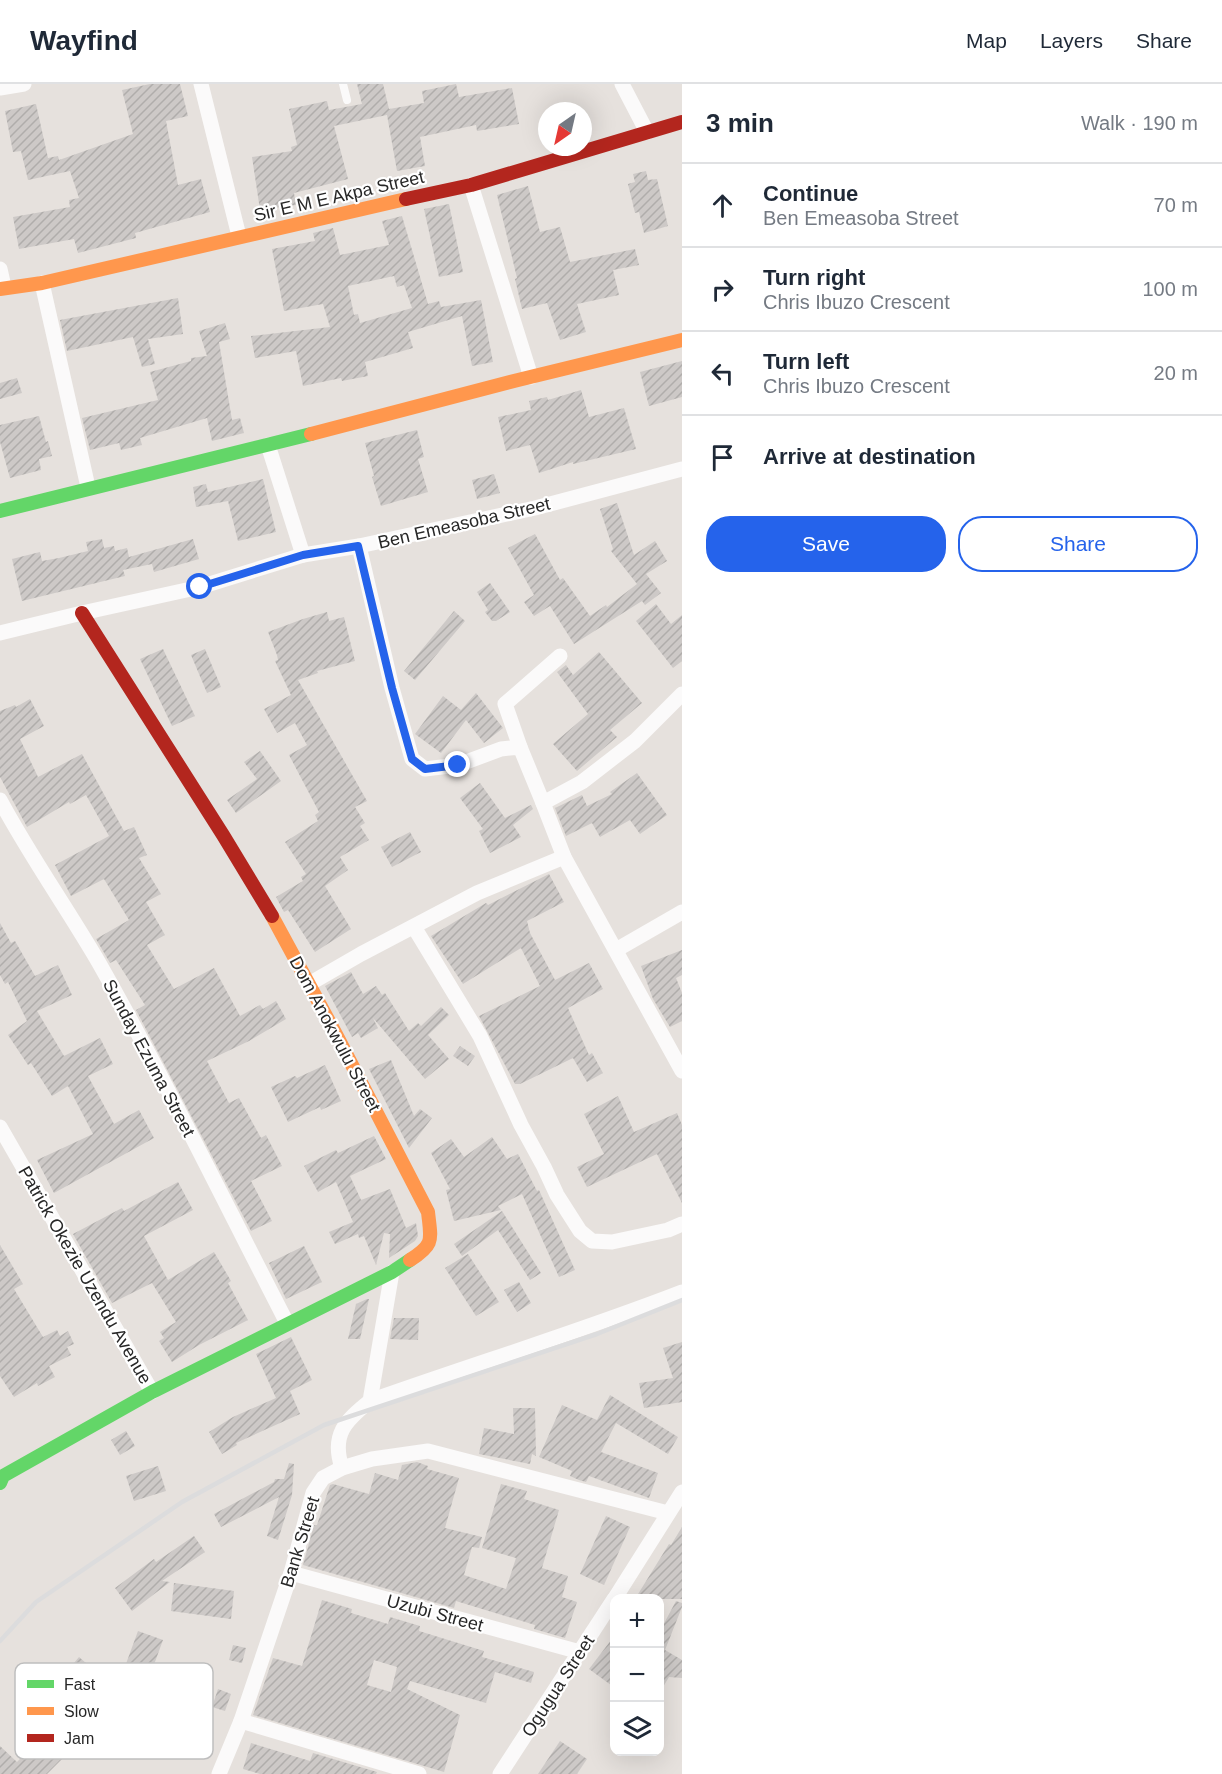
<!DOCTYPE html>
<html lang="en">
<head>
<meta charset="utf-8">
<style>
	:root { --surface:#fff; --page:#f2f2f3; --text:#1f2937; --muted:#747a83; --line:#e0e1e3; --accent:#2563eb }
	body { margin:0; font-family:Helvetica,sans-serif; background:var(--page); color:var(--text) }
	.controls { position:absolute; right:18px; bottom:18px; display:grid; overflow:hidden; border-radius:12px; box-shadow:0 6px 24px #0002 }
	.controls button { width:54px; height:54px; display:grid; place-items:center; padding:0; border:0; border-bottom:2px solid var(--line); background:var(--surface); color:var(--text); font:30px sans-serif }
	.compass { position:absolute; left:538px; top:18px; width:54px; height:54px; border-radius:50%; background:var(--surface); box-shadow:0 6px 24px #0002; rotate:214deg }
	.stop { position:absolute; width:18px; height:18px; margin:-14px; border:4px solid #2563eb; border-radius:50%; background:#fff }
	.stop.end { background:#2563eb; border-color:#fff; box-shadow:0 2px 6px #0008 }
	.list { margin:0; padding:0; list-style:none }
	h2 { display:flex; justify-content:space-between; align-items:center; height:78px; margin:0; padding:0 24px; font-size:26px }
	h2 small { font-size:20px; font-weight:400; color:var(--muted) }
	.list li { display:grid; grid-template-columns:39px 1fr auto; gap:18px; align-items:center; box-sizing:border-box; height:84px; padding:0 24px; border-top:2px solid var(--line) }
	.list b { display:block; font-size:22px; white-space:nowrap }
	.list p { margin:0; font-size:20px; white-space:nowrap; color:var(--muted) }
	.list em { font-size:20px; font-style:normal; color:var(--muted) }
	.actions { display:flex; gap:12px; padding:18px 24px }
	.actions a { flex:1; padding:14px 0; border:2px solid var(--accent); border-radius:24px; text-align:center; font-size:21px; color:var(--accent) }
	.actions .main { background:var(--accent); color:#fff }
	.icon { flex:none; width:33px; height:33px; fill:none; stroke:currentColor; stroke-width:2; stroke-linecap:round; stroke-linejoin:round }
	.map { position:relative; flex:none; width:682px; height:1690px; overflow:hidden }
	header { display:flex; align-items:center; gap:36px; box-sizing:border-box; height:84px; padding:0 30px; background:var(--surface); border-bottom:2px solid var(--line) }
	header strong { font-size:28px }
	nav { display:flex; gap:33px; margin-inline-start:auto; font-size:21px }
	main { display:flex }
	aside { flex:1; background:var(--surface) }
	.map>svg:first-child { display:block }
</style>
</head>
<body>
<header>
<strong>Wayfind</strong>
<nav><a>Map</a><a>Layers</a><a>Share</a></nav>
</header>
<main>
<div class="map">
<svg width="682" height="1690" viewBox="0 0 682 1690">
	<defs>
		<pattern id="building-hatch" width="6" height="6" patternUnits="userSpaceOnUse" patternTransform="scale(1.5)"><rect width="6" height="6" fill="#cdc9c7"/><path d="M-1 1l2-2M0 6l6-6M5 7l2-2" fill="none" stroke="#b0adab"/></pattern>
	</defs>
	<rect width="100%" height="100%" fill="#e6e1dd"/>
	<!-- building -->
	<g fill="url(#building-hatch)" fill-rule="evenodd">
		<polygon points="150,0 180,0 188,32 166,37 178,101 201,95 210,128 135,149 136,154 78,169 74,155 19,165 13,133 70,123 69,116 79,114 70,87 28,96 21,67 13,68 5,27 36,20 48,74 58,72 59,76 133,50 122,6"/>
		<polygon points="357,0 383,0 389,25 424,19 422,7 456,0 459,13 512,4 519,40 477,47 476,41 420,53 425,82 397,87 387,31 334,42 348,95 294,109 296,121 260,126 252,73 292,67 291,63 297,61 289,25 327,17 329,26 362,20"/>
		<polygon points="646,87 648,96 657,95 668,142 644,149 639,128 635,129 628,100 635,98 633,90"/>
		<polygon points="528,102 540,148 560,143 570,178 635,165 639,181 613,186 619,211 577,220 586,248 560,256 547,219 522,225 515,195 517,194 497,111"/>
		<polygon points="449,120 463,188 439,193 424,125"/>
		<path d="M402,132L428,220L439,217L441,223L481,216L493,278L472,282L462,232L408,248L413,264L365,278L368,292L342,297L341,294L303,302L296,267L255,274L251,252L330,243L323,220L284,227L272,165L315,157L313,149L333,144L340,171L389,161L382,137ZM394,192L397,203L404,201L412,224L360,239L358,230L354,231L348,202Z"/>
		<polygon points="178,214 183,250 148,255 155,280 142,283 133,253 67,267 60,236"/>
		<polygon points="225,239 230,255 219,258 232,336 240,334 244,349 212,357 207,334 140,354 142,361 121,366 119,359 90,366 82,334 158,316 150,288 191,277 191,274 207,272 199,247"/>
		<polygon points="682,277 682,313 649,322 640,288"/>
		<polygon points="17,294 22,309 0,315 0,299"/>
		<polygon points="581,306 589,333 624,324 636,365 573,380 573,378 539,389 530,361 506,367 498,333 531,326 529,317 547,313 548,316"/>
		<polygon points="39,332 46,358 48,357 52,372 39,375 41,386 10,394 0,358 0,341"/>
		<polygon points="417,346 424,373 418,375 428,408 381,422 372,393 374,392 365,359"/>
		<polygon points="494,390 500,409 477,415 472,396"/>
		<polygon points="263,395 276,448 238,457 228,417 196,423 193,403 206,400 208,408"/>
		<polygon points="617,419 634,471 655,457 667,477 646,490 661,509 645,521 642,517 574,560 550,522 534,532 524,518 534,511 508,464 535,450 560,496 563,494 590,532 606,521 607,523 637,500 611,467 613,465 600,425"/>
		<polygon points="102,455 104,464 114,462 115,467 127,464 129,473 193,455 199,475 154,488 152,480 123,486 125,492 22,517 12,475 40,468 42,477 59,474 88,467 86,458"/>
		<polygon points="490,499 510,528 496,537 492,537 485,528 488,526 477,508"/>
		<polygon points="656,520 671,540 682,531 682,577 673,584 636,537"/>
		<polygon points="454,527 465,537 415,596 404,587"/>
		<polygon points="327,528 329,537 344,533 355,577 317,587 318,589 298,596 367,717 355,723 365,739 360,742 369,756 340,773 348,786 325,802 351,845 315,868 288,826 284,828 276,813 303,797 301,793 306,790 285,758 318,737 315,731 319,728 289,671 307,661 295,639 277,649 264,625 291,611 275,577 278,576 277,571 268,548 303,535"/>
		<polygon points="163,565 195,632 172,642 140,575"/>
		<polygon points="205,565 221,603 207,609 191,571"/>
		<polygon points="599,568 642,619 610,646 617,653 577,687 553,660 588,630 557,588 566,581 573,591"/>
		<polygon points="476,609 503,644 484,659 466,636 441,669 415,650 443,612 461,626"/>
		<polygon points="30,615 44,642 20,655 38,693 82,670 124,747 134,743 147,771 139,774 161,810 146,818 165,851 147,861 174,905 214,884 240,932 260,921 263,925 276,917 286,935 249,957 207,977 229,1019 239,1014 261,1054 266,1051 282,1082 251,1097 272,1137 251,1147 136,926 145,921 116,876 110,879 96,855 129,836 104,795 71,812 55,781 109,752 86,711 70,720 69,718 27,743 0,693 0,627 15,621 16,623"/>
		<polygon points="260,667 281,697 236,729 227,716 257,695 244,678"/>
		<polygon points="637,689 667,731 640,750 630,736 600,753 592,739 566,752 555,724 582,711 587,722 612,710 610,708"/>
		<polygon points="480,699 505,734 531,721 533,725 513,741 521,753 490,769 479,747 483,745 460,714"/>
		<polygon points="410,748 421,768 392,783 381,763"/>
		<polygon points="549,790 564,818 527,837 530,849 555,896 589,879 603,905 568,924 589,971 592,969 603,989 587,998 573,974 520,1000 515,1000 479,932 540,902 521,864 463,900 431,852 486,819 488,821"/>
		<polygon points="0,839 11,859 15,857 35,892 58,881 72,911 37,927 64,972 100,954 113,980 88,992 114,1040 139,1026 154,1054 54,1109 37,1076 93,1050 68,1002 52,1012 31,979 28,981 8,951 27,937 8,898 5,900 0,891"/>
		<polygon points="682,866 682,891 676,894 682,909 682,937 670,943 653,915 641,882"/>
		<polygon points="351,888 363,910 376,902 382,911 385,909 409,947 418,939 421,942 441,923 449,931 428,951 449,975 425,995 373,934 378,944 361,954 358,949 352,953 325,902"/>
		<polygon points="460,962 475,972 468,982 453,972"/>
		<polygon points="391,976 414,1032 420,1025 432,1034 409,1064 369,985"/>
		<polygon points="325,981 341,1017 321,1026 320,1023 288,1038 271,1003 295,992 297,994"/>
		<polygon points="618,1012 634,1048 677,1029 682,1041 682,1119 657,1070 587,1103 577,1083 604,1070 584,1030"/>
		<polygon points="374,1052 386,1075 350,1092 361,1116 390,1105 406,1144 416,1139 418,1152 415,1157 389,1174 390,1150 384,1149 376,1181 364,1152 359,1154 358,1150 335,1160 329,1148 353,1138 336,1098 318,1108 304,1082 336,1066 338,1069"/>
		<polygon points="492,1053 507,1075 518,1070 537,1107 539,1106 575,1186 559,1193 522,1110 498,1122 501,1126 454,1137 446,1106 450,1105 431,1069 451,1055 464,1073"/>
		<polygon points="178,1098 193,1126 144,1152 168,1196 214,1168 231,1197 228,1199 248,1236 199,1261 172,1278 159,1257 164,1254 160,1248 176,1238 152,1199 112,1219 73,1150 122,1124 124,1127"/>
		<polygon points="502,1127 541,1189 530,1196 498,1146 462,1172 454,1160"/>
		<polygon points="0,1161 23,1200 14,1205 43,1253 57,1246 60,1252 68,1247 74,1260 67,1263 71,1271 49,1282 55,1293 38,1302 37,1299 14,1313 0,1292"/>
		<polygon points="304,1162 322,1198 286,1215 269,1179"/>
		<polygon points="468,1170 499,1218 476,1232 445,1184"/>
		<polygon points="519,1198 531,1219 517,1228 504,1206"/>
		<polygon points="367,1215 369,1215 360,1255 348,1255 356,1220"/>
		<polygon points="394,1234 419,1234 418,1256 390,1255"/>
		<polygon points="291,1253 312,1296 290,1307 300,1330 236,1359 237,1361 222,1370 209,1348 233,1333 276,1314 256,1270"/>
		<polygon points="682,1258 682,1318 644,1324 639,1299 673,1294 663,1264"/>
		<polygon points="610,1311 678,1353 668,1370 616,1339 601,1368 658,1389 649,1414 589,1392 586,1398 579,1396 570,1392 572,1387 539,1373 562,1321 597,1336"/>
		<polygon points="513,1324 535,1324 536,1372 532,1370 530,1380 479,1370 484,1344 514,1350"/>
		<polygon points="126,1347 135,1362 120,1371 111,1356"/>
		<polygon points="417,1378 428,1382 427,1385 459,1394 445,1444 482,1453 479,1464 472,1463 464,1491 506,1505 516,1474 482,1464 501,1400 527,1407 524,1415 559,1426 542,1484 568,1492 562,1513 577,1518 565,1554 534,1545 535,1541 456,1517 454,1524 303,1481 314,1441 317,1441 330,1401 333,1400 369,1410 375,1389 398,1396 402,1381"/>
		<polygon points="289,1379 294,1380 292,1411 278,1456 267,1452 279,1413 221,1443 214,1430 274,1398 275,1395 284,1395"/>
		<polygon points="158,1382 166,1407 134,1417 126,1392"/>
		<polygon points="606,1432 630,1443 604,1501 580,1490"/>
		<polygon points="682,1443 682,1515 635,1515 669,1460 671,1461"/>
		<polygon points="194,1452 205,1468 162,1497 170,1498 132,1527 115,1504 154,1475 156,1478"/>
		<polygon points="174,1499 234,1507 231,1535 171,1527"/>
		<path d="M322,1516L352,1525L351,1529L388,1540L390,1533L420,1542L419,1547L484,1567L482,1573L534,1588L531,1599L495,1588L486,1619L410,1597L407,1605L460,1631L444,1688L253,1631L273,1574L302,1582ZM374,1576L397,1583L391,1608L367,1601Z"/>
		<polygon points="676,1517 682,1519 682,1523 665,1566 682,1576 682,1594 669,1593 660,1608 660,1547"/>
		<polygon points="138,1547 163,1556 148,1597 123,1588"/>
		<polygon points="615,1551 615,1604 589,1585"/>
		<polygon points="233,1561 246,1564 242,1579 229,1576"/>
		<polygon points="79,1573 94,1586 63,1623 48,1610"/>
		<polygon points="218,1605 231,1610 225,1627 212,1623"/>
		<polygon points="54,1640 76,1661 47,1690 0,1690 0,1662 17,1678"/>
		<polygon points="560,1657 587,1675 577,1690 538,1690"/>
		<polygon points="251,1659 310,1677 313,1669 377,1688 376,1690 260,1690 243,1685"/>
	</g>
	<g fill="none" stroke-linecap="round" stroke-linejoin="round">
		<!-- lane -->
		<polyline stroke="#fbfafa" stroke-width="8" points="343,0 347,16"/>
		<!-- street -->
		<g stroke="#fbfafa" stroke-width="15">
			<polyline points="201,0 239,152"/>
			<polyline points="622,0 647,48"/>
			<polyline points="0,4 24,0"/>
			<polyline points="471,101 531,293"/>
			<polyline points="0,185 4,203"/>
			<polyline points="42,199 88,403"/>
			<polyline points="268,361 303,471"/>
			<polyline points="359,462 392,604 412,675 425,685 458,681 501,665 520,663 543,719 582,698 635,657 682,610"/>
			<polyline points="0,549 82,529 200,503 303,471 359,462 535,424 682,385"/>
			<polyline points="520,663 505,620 560,572"/>
			<path d="M0,716C30,772 67,824 99,879C166,997 225,1119 287,1239"/>
			<polyline points="543,719 564,773 682,987"/>
			<polyline points="414,843 480,952 521,1041 544,1083 557,1111 580,1147 592,1157 612,1158 668,1146 682,1140"/>
			<polyline points="616,866 682,828"/>
			<polyline points="309,900 361,870 477,809 564,773"/>
			<polyline points="0,1043 152,1308"/>
			<path d="M370,1317C474,1280 579,1248 682,1208"/>
			<path d="M342,1384C331,1351 345,1337 370,1317L392,1188"/>
			<polyline points="291,1489 580,1568"/>
			<polyline points="615,1514 682,1408"/>
			<polyline points="241,1637 419,1690"/>
			<polyline points="219,1690 241,1637 291,1489 313,1409 323,1394 342,1384 372,1375 428,1367 668,1429"/>
			<polyline points="500,1690 614,1515"/>
		</g>
		<!-- fast -->
		<g stroke="#63d668" stroke-width="14">
			<polyline points="0,427 311,350"/>
			<polyline points="0,1399 3,1392 152,1308 392,1188 410,1176"/>
		</g>
		<!-- slow -->
		<g stroke="#ff974d" stroke-width="14">
			<polyline points="0,205 42,199 406,115"/>
			<polyline points="311,350 518,296 682,256"/>
			<path d="M272,832L338,954L428,1128C431,1156 435,1160 410,1176"/>
		</g>
		<!-- jam -->
		<g stroke="#b3261e" stroke-width="14">
			<polyline points="406,115 471,101 682,38"/>
			<polyline points="82,529 223,751 272,832"/>
		</g>
		<!-- rail -->
		<polyline stroke="#dcdcdd" stroke-width="4.5" points="0,1557 36,1518 182,1418 324,1341 597,1250 682,1216"/>
	</g>
	<g fill="none" stroke-linecap="round" stroke-linejoin="round">
		<!-- route -->
		<polyline stroke="#2563eb" stroke-width="8" points="200,503 303,471 358,462 392,604 412,675 425,685 458,681"/>
	</g>
	<g text-anchor="middle" dominant-baseline="central" stroke-width="4.5" stroke-linejoin="round" paint-order="stroke">
		<!-- street labels -->
		<g font-size="18" fill="#272727" stroke="#fff">
			<text transform="translate(339 112) rotate(-13)">Sir E M E Akpa Street</text>
			<text transform="translate(464 439) rotate(-13)">Ben Emeasoba Street</text>
			<text transform="translate(335 950) rotate(62)">Dom Anokwulu Street</text>
			<text transform="translate(149 974) rotate(62)">Sunday Ezuma Street</text>
			<text transform="translate(85 1191) rotate(60)">Patrick Okezie Uzendu Avenue</text>
			<text transform="translate(300 1458) rotate(-73)">Bank Street</text>
			<text transform="translate(435 1529) rotate(15)">Uzubi Street</text>
			<text transform="translate(558 1602) rotate(-57)">Ogugua Street</text>
		</g>
	</g>
	<!-- legend -->
	<rect x="15" y="1579" width="198" height="96" rx="9" fill="#fff" stroke="#bebebe" stroke-width="1.5"/>
	<rect x="27" y="1596" width="27" height="8" fill="#63d668"/>
	<rect x="27" y="1623" width="27" height="8" fill="#ff974d"/>
	<rect x="27" y="1650" width="27" height="8" fill="#b3261e"/>
	<g font-size="16" fill="#272727">
		<text x="64" y="1606">Fast</text>
		<text x="64" y="1633">Slow</text>
		<text x="64" y="1660">Jam</text>
	</g>
</svg>
<div class="controls">
<button>+</button>
<button>−</button>
<button><svg class="icon" aria-label="layers" viewBox="0 0 24 24"><path d="M12 4l9 5-9 5-9-5zM3 14l9 5 9-5"/></svg></button>
</div>
<svg class="compass" viewBox="-18 -18 36 36"><path d="M0-13l5 13h-10z" fill="#e53935"/><path d="M0 13l5-13h-10z" fill="#747a83"/></svg>
<div class="stop" style="left:200px;top:503px"></div>
<div class="stop end" style="left:458px;top:681px"></div>
</div>
<aside>
<h2>3 min<small>Walk · 190 m</small></h2>
<ul class="list">
<li><svg class="icon" aria-label="ahead" viewBox="0 0 24 24"><path d="M12 20V5M6 11l6-6 6 6"/></svg><div><b>Continue</b><p>Ben Emeasoba Street</p></div><em>70 m</em></li>
<li><svg class="icon" aria-label="right" viewBox="0 0 24 24"><path d="M7 20v-9h11M14 6l5 5-5 5"/></svg><div><b>Turn right</b><p>Chris Ibuzo Crescent</p></div><em>100 m</em></li>
<li><svg class="icon" aria-label="left" viewBox="0 0 24 24"><path d="M17 20v-9H6M10 6l-5 5 5 5"/></svg><div><b>Turn left</b><p>Chris Ibuzo Crescent</p></div><em>20 m</em></li>
<li><svg class="icon" aria-label="arrive" viewBox="0 0 24 24"><path d="M6 21V4h12l-3 4 3 4H6"/></svg><div><b>Arrive at destination</b></div></li>
</ul>
<div class="actions"><a class="main">Save</a><a>Share</a></div>
</aside>
</main>
</body>
</html>
